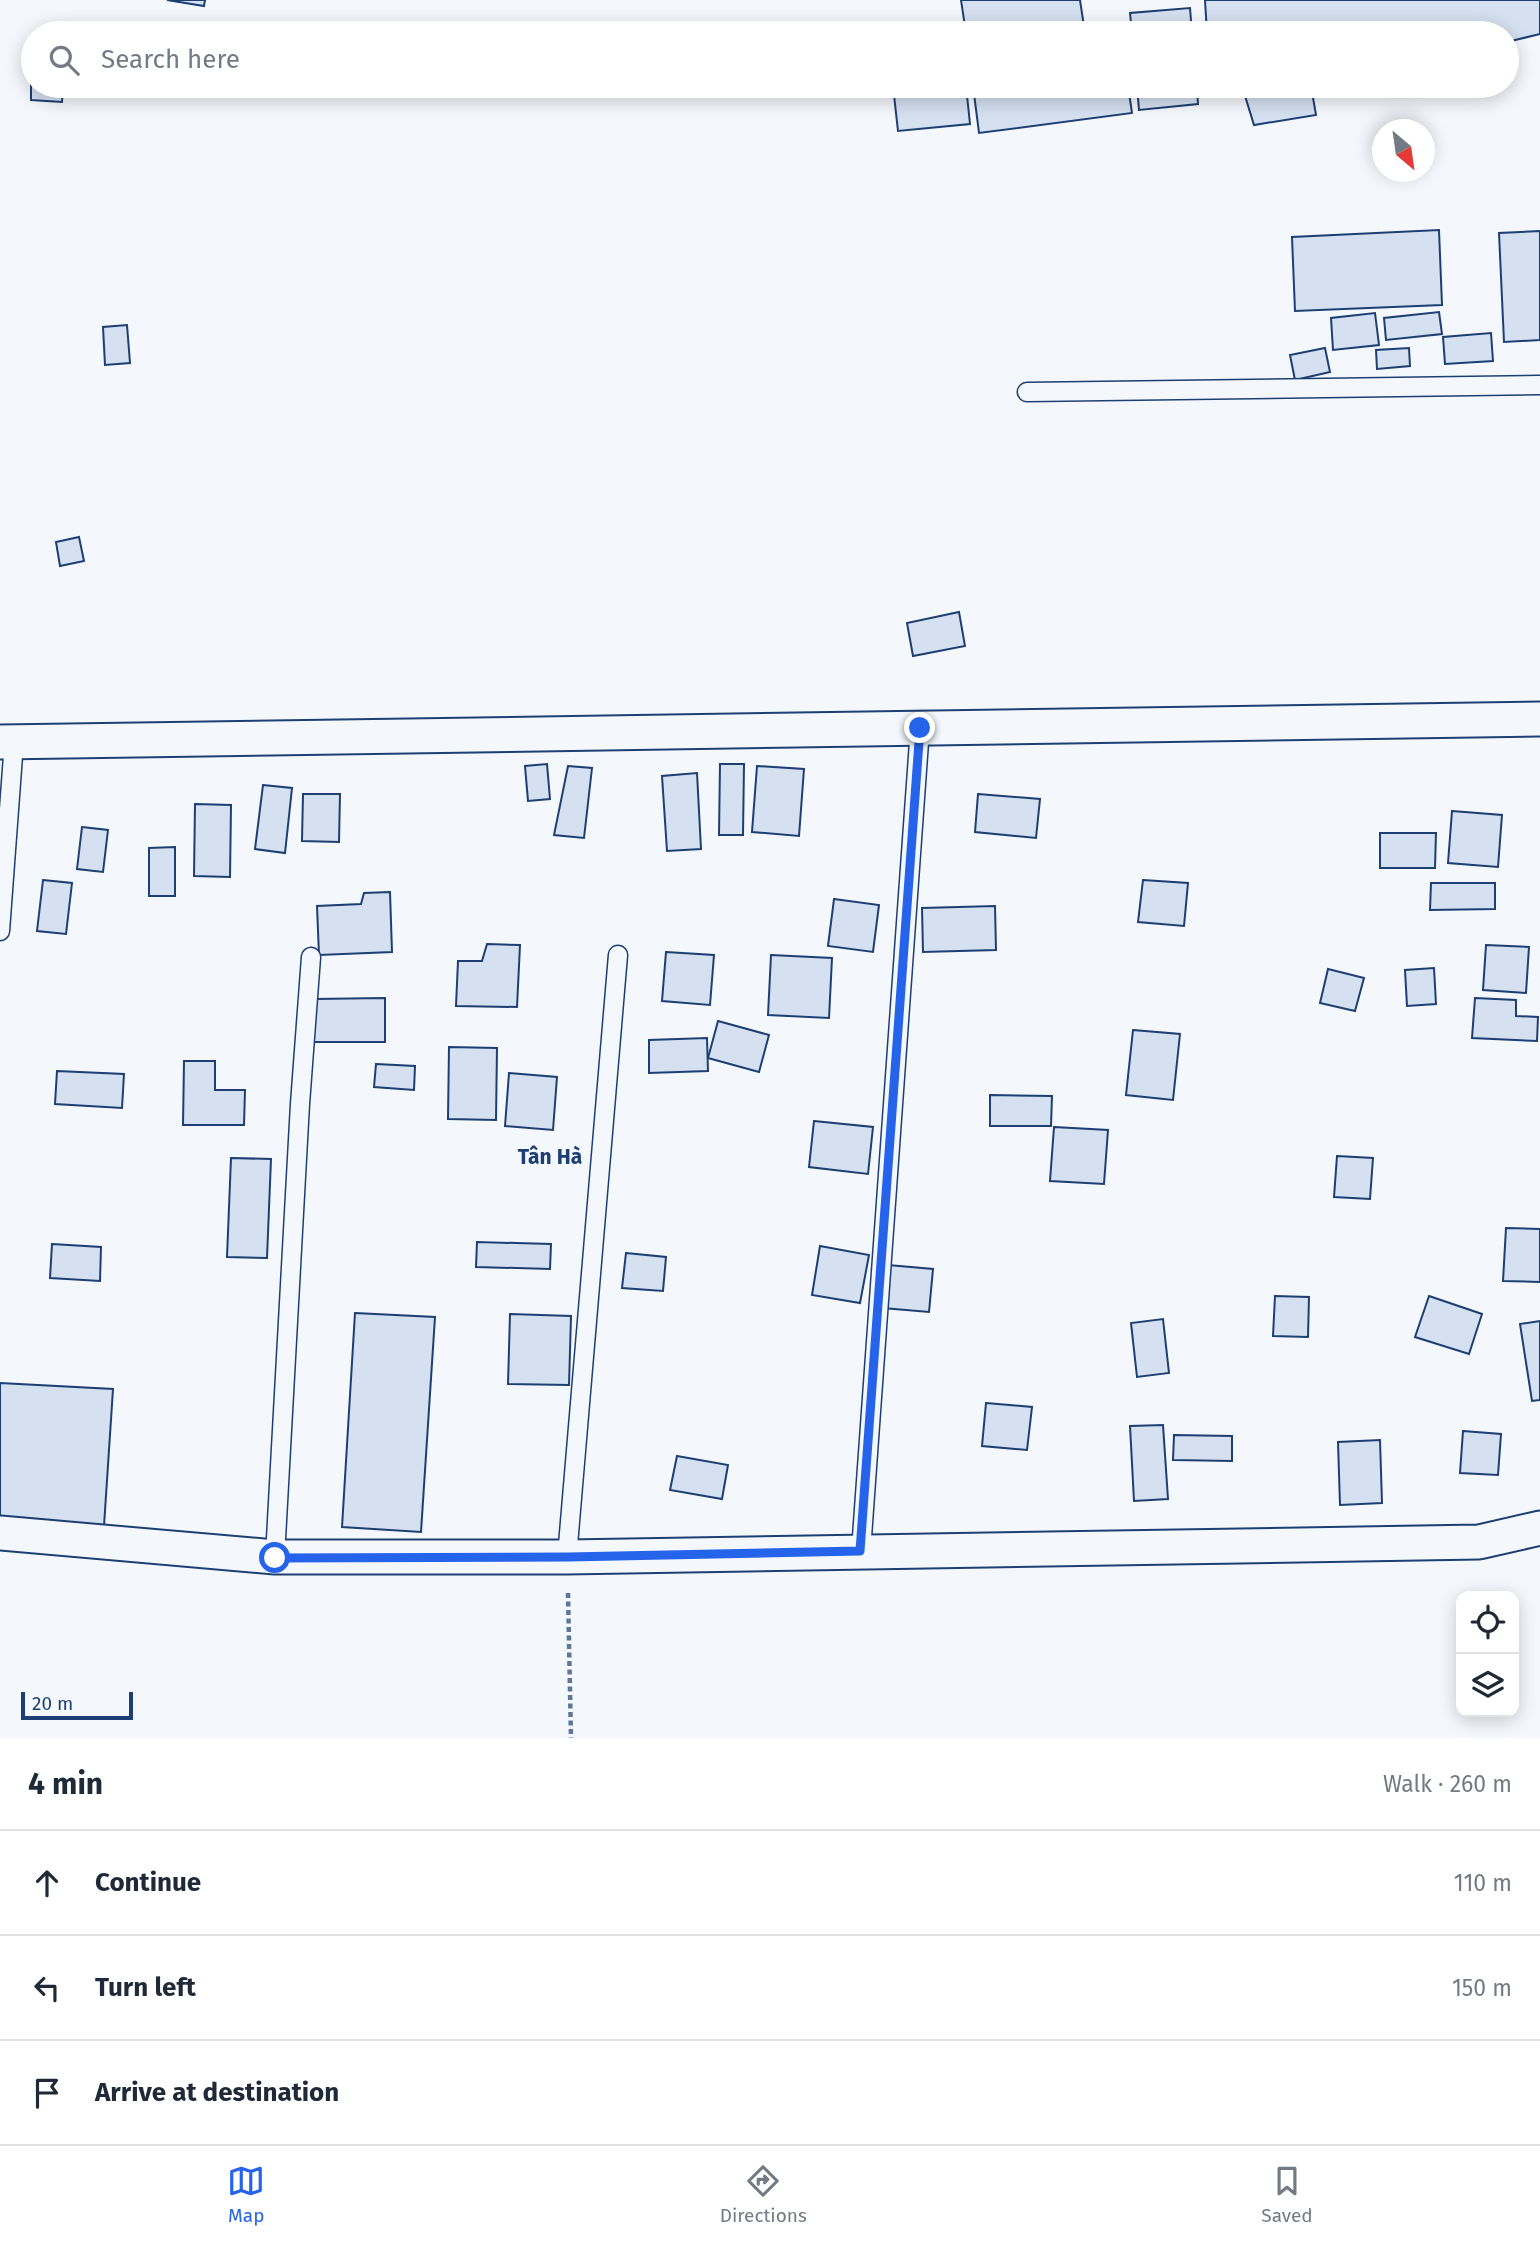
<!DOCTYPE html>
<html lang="en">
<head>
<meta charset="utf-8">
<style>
	:root { --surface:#fff; --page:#f6f6f7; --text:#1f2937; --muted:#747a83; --line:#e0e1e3; --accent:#2563eb }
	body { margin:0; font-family:"Fira Sans",sans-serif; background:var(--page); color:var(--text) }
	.controls { position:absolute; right:21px; bottom:21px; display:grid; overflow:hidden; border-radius:14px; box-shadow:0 4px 18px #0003 }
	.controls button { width:63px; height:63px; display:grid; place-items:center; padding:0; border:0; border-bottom:2px solid var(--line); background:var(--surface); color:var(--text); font:35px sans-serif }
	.compass { position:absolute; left:1372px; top:119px; width:63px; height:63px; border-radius:50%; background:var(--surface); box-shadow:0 4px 18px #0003; rotate:151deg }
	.scale { position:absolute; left:21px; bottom:18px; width:112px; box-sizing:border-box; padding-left:7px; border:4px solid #1d3f73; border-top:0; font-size:19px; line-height:24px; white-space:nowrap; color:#1d3f73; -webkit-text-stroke:5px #f4f7fb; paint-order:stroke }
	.stop { position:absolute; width:21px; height:21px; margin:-16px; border:5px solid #2563eb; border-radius:50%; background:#fff }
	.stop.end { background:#2563eb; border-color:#fff; box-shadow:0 2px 7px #0008 }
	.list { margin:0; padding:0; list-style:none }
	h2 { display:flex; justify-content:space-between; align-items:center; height:91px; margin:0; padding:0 28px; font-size:30px }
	h2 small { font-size:23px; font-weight:400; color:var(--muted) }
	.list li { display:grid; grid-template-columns:46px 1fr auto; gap:21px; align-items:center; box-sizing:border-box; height:105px; padding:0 28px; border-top:2px solid var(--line) }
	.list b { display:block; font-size:26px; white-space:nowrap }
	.list em { font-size:23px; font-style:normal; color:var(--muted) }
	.icon { flex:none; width:38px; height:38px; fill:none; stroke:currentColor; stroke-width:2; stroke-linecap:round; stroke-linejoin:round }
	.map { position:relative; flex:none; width:1540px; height:1738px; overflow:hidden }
	.search { position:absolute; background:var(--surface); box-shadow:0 4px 18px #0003; left:21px; right:21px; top:21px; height:77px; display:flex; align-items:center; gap:18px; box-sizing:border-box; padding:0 24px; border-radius:38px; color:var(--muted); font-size:26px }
	.sheet { height:406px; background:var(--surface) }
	nav { display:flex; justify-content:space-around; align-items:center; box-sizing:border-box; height:98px; border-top:2px solid var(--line); background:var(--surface); font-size:19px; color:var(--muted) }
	nav a { display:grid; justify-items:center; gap:4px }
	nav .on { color:var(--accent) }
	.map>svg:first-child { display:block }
</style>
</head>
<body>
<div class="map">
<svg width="1540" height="1738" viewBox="0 0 1540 1738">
	<rect width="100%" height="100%" fill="#f4f7fb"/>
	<!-- building -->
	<g fill="#d5e0f0" stroke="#1d3f73" stroke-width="2">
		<polygon points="167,0 205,0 204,6"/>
		<polygon points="961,0 1080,0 1085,33 966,33"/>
		<polygon points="1205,0 1540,0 1540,34 1507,42 1507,33 1207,33"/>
		<polygon points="1190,8 1192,33 1132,33 1130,13"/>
		<polygon points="961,28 961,33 906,33"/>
		<polygon points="31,80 33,80 33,86 63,86 62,102 31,100"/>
		<polygon points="893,86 966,86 970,124 898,131"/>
		<polygon points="973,86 1128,86 1132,113 979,133"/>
		<polygon points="1137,86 1197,86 1198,104 1139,110"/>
		<polygon points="1242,86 1311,86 1316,115 1254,125"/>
		<polygon points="1439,230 1442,305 1295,311 1292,237"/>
		<polygon points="1540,231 1540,340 1504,342 1499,233"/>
		<polygon points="1439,312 1442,334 1386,340 1384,318"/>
		<polygon points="1375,313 1379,345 1333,350 1331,318"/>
		<polygon points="127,325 130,363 105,365 103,327"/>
		<polygon points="1491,333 1493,361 1445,364 1443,337"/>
		<polygon points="1325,348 1330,372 1295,380 1290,355"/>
		<polygon points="1409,348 1410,366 1377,369 1376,350"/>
		<polygon points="79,537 84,561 60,566 56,542"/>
		<polygon points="959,612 965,646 913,656 907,623"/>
		<polygon points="547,764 550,799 528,801 525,766"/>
		<polygon points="720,764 744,764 743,835 719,835"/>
		<polygon points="568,766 592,768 584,838 554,835"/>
		<polygon points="757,766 804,769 799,836 752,832"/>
		<polygon points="697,773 701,849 667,851 662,776"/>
		<polygon points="263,785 292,788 285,853 255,849"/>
		<polygon points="303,794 340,794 339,842 302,841"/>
		<polygon points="978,794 1040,799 1036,838 975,832"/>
		<polygon points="195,804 231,805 230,877 194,876"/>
		<polygon points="1452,811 1502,815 1498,867 1448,863"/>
		<polygon points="82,827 108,830 103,872 77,869"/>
		<polygon points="1380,833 1436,833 1435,868 1380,868"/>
		<polygon points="175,847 175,896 149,896 149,848"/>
		<polygon points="43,880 72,883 66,934 37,931"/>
		<polygon points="1143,880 1188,883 1184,926 1138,922"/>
		<polygon points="1431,883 1495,883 1495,909 1430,910"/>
		<polygon points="390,892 392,952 319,955 317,906 361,904 364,893"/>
		<polygon points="834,899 879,905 873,952 828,946"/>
		<polygon points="995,906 996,950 923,952 922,908"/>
		<polygon points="487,944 520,945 517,1007 456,1006 458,961 482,961"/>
		<polygon points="1486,945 1529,947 1526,993 1483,990"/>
		<polygon points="666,952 714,955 710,1005 662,1001"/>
		<polygon points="771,955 832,958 829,1018 768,1015"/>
		<polygon points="1434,968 1436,1004 1407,1006 1405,970"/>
		<polygon points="1328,969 1364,978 1355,1011 1320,1003"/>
		<polygon points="385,998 385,1042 314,1042 314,999"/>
		<polygon points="1475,998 1516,1000 1516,1016 1538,1017 1537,1041 1472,1038"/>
		<polygon points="718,1021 769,1035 759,1072 708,1058"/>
		<polygon points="1133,1030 1180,1034 1173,1100 1126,1095"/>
		<polygon points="707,1038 708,1071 649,1073 649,1040"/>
		<polygon points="449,1047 497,1048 496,1120 448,1119"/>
		<polygon points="184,1061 215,1061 215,1090 245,1090 244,1125 183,1125"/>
		<polygon points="376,1064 415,1066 414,1090 374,1087"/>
		<polygon points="57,1071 124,1074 122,1108 55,1104"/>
		<polygon points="509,1073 557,1077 553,1130 505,1126"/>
		<polygon points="990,1095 1052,1096 1051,1126 990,1126"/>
		<polygon points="814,1121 873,1127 868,1174 809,1167"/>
		<polygon points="1054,1127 1108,1130 1104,1184 1050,1181"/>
		<polygon points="1337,1156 1373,1158 1370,1199 1334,1197"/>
		<polygon points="231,1158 271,1159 267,1258 227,1257"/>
		<polygon points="1506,1228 1540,1229 1540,1282 1503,1281"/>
		<polygon points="477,1242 551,1244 550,1269 476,1267"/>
		<polygon points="52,1244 101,1247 100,1281 50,1278"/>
		<polygon points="820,1246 869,1255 860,1303 812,1295"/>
		<polygon points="626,1253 666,1257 663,1291 622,1288"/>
		<polygon points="888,1265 933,1269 929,1312 883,1308"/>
		<polygon points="1275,1296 1309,1297 1308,1337 1273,1336"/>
		<polygon points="1429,1296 1482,1314 1469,1354 1415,1337"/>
		<polygon points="355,1313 435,1317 421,1532 342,1527"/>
		<polygon points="510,1314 571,1316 569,1385 508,1384"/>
		<polygon points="1163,1319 1169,1373 1137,1377 1131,1323"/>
		<polygon points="1540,1321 1540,1400 1532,1401 1520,1324"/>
		<polygon points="0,1383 113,1389 104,1526 0,1530"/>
		<polygon points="986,1403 1032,1407 1027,1450 982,1446"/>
		<polygon points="1163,1425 1168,1499 1134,1501 1130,1426"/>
		<polygon points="1463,1431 1501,1434 1498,1475 1460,1473"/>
		<polygon points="1174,1435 1232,1436 1232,1461 1173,1460"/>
		<polygon points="1380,1440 1382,1503 1340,1505 1338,1442"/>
		<polygon points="677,1456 728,1465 722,1499 670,1490"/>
	</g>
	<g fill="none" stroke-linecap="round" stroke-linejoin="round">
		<!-- service casing -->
		<g stroke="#1d3f73" stroke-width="21">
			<g id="service">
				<polyline points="1027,392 1540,385"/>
				<polyline points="0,931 14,742"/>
				<polyline points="861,1551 920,728"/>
				<polyline points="275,1557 300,1104 311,957"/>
				<polyline points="567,1557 618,955"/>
			</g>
		</g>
		<!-- minor casing -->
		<g stroke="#1d3f73" stroke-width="37">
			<g id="minor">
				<polyline points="0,742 1540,719"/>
				<polyline points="0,1533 275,1557 567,1557 1479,1542 1540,1528"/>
			</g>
		</g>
		<!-- path -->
		<polyline stroke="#5e769c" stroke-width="4.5" stroke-dasharray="5 3.5" stroke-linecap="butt" points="568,1593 571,1738"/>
		<!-- service -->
		<use href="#service" stroke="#f4f7fb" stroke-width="18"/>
		<!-- minor -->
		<use href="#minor" stroke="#f4f7fb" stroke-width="33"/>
	</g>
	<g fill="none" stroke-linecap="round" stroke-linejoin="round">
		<!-- route -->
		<polyline stroke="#2563eb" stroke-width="9" points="275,1558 568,1557 860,1551 920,728"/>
	</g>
	<g text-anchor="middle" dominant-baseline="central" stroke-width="5" stroke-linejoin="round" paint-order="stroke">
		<!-- neighbourhood labels -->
		<g font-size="21" font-weight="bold" fill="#1d3f73" stroke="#f4f7fb">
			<text x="550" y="1157">Tân Hà</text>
		</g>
	</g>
</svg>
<div class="controls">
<button><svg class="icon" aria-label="locate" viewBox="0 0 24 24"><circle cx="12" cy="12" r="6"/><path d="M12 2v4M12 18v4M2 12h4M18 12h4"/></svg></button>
<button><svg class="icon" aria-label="layers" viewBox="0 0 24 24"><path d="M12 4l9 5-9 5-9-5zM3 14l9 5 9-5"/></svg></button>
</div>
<svg class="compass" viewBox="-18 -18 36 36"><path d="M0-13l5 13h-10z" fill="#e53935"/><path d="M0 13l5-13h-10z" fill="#747a83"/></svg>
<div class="scale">20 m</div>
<div class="stop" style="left:275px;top:1558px"></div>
<div class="stop end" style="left:920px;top:728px"></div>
<div class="search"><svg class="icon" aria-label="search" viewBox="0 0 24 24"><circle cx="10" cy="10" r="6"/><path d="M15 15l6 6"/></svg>Search here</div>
</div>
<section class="sheet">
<h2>4 min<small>Walk · 260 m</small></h2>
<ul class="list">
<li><svg class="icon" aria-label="ahead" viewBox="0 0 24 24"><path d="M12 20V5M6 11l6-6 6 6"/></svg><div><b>Continue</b></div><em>110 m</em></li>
<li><svg class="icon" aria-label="left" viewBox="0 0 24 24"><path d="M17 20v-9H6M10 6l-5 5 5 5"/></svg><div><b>Turn left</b></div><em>150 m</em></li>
<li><svg class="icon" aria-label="arrive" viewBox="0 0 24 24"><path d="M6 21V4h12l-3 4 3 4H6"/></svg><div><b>Arrive at destination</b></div></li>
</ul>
</section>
<nav>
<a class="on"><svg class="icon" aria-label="map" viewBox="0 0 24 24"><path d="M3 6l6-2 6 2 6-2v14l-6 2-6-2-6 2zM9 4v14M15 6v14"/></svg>Map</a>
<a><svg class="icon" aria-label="directions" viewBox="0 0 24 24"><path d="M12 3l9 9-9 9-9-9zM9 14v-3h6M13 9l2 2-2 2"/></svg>Directions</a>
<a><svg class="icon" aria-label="saved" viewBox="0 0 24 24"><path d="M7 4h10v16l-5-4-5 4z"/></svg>Saved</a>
</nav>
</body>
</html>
